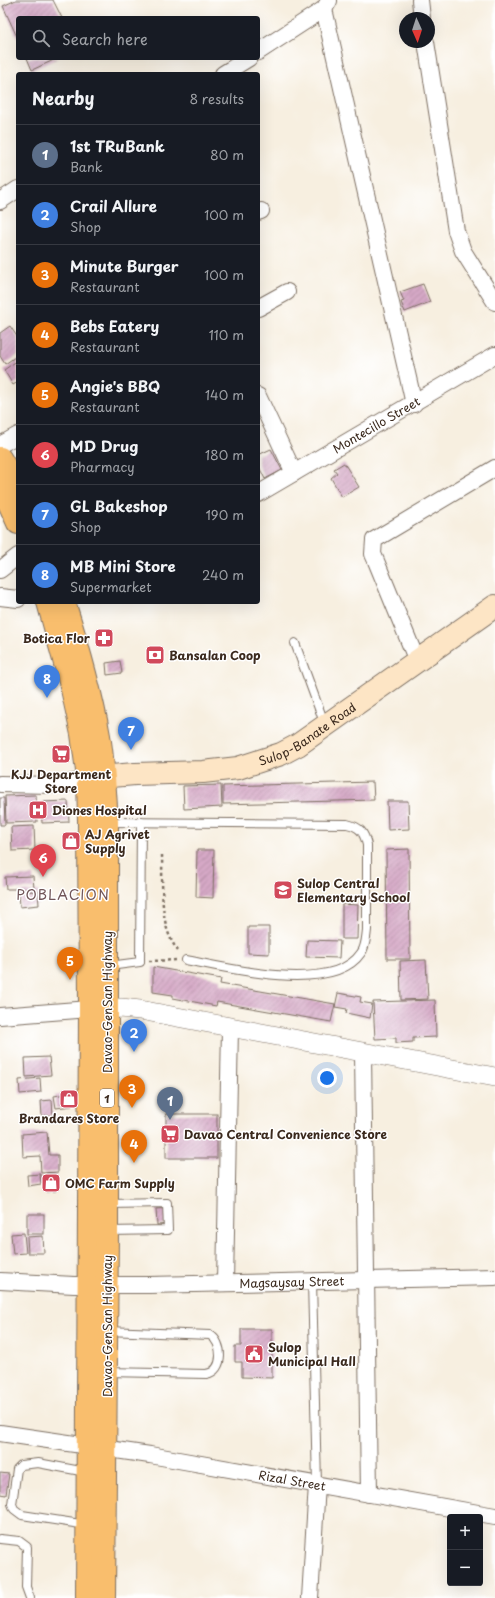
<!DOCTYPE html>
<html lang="en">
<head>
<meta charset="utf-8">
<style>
	:root { --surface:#171b24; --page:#20242c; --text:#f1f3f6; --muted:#9ea1a6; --line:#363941; --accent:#db2777 }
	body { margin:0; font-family:"Playpen Sans",sans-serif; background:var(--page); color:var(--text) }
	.controls { position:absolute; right:12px; bottom:12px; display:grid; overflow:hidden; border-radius:4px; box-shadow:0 4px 16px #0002 }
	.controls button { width:36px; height:36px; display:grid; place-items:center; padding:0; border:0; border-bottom:1px solid var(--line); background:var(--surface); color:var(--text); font:20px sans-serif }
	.compass { position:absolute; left:399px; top:12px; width:36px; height:36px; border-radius:50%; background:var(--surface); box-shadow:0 4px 16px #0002; rotate:177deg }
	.you { position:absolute; left:327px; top:1078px; width:14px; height:14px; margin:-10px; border:3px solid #fff; border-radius:50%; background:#1a73e8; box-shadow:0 0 0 6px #1a73e833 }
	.badge { display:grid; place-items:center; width:26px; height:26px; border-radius:50%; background:var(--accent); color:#fff; font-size:13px; font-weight:700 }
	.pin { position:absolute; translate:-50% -33px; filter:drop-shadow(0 1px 2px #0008) }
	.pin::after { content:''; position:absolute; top:21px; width:14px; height:12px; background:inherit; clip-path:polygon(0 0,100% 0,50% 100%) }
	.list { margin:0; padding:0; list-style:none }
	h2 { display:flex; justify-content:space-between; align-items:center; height:52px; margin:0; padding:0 16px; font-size:17px }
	h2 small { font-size:13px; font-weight:400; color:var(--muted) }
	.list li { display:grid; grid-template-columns:26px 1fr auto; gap:12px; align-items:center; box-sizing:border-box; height:60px; padding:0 16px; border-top:1px solid var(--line) }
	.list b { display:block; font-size:15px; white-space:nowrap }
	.list p { margin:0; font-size:13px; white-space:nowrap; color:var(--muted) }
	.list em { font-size:13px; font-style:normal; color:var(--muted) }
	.icon { flex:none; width:22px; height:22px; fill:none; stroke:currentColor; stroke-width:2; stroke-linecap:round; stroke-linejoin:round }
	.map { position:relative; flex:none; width:495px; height:1598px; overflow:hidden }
	.search { position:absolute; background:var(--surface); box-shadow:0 4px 16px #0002; left:16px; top:16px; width:244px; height:44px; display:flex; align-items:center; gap:10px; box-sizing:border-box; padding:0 14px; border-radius:4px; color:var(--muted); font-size:15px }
	.panel { position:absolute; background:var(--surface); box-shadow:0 4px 16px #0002; left:16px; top:72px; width:244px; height:532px; border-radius:4px }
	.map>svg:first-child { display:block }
</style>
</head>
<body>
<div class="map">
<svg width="495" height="1598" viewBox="0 0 495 1598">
	<defs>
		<pattern id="building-hatch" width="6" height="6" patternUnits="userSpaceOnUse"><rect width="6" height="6" fill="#d5a8c6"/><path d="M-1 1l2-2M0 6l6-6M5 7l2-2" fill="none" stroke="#ae89a0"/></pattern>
	</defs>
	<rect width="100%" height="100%" fill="#fff"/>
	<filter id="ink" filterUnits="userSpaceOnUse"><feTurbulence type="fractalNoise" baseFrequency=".025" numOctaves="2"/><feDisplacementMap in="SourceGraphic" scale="8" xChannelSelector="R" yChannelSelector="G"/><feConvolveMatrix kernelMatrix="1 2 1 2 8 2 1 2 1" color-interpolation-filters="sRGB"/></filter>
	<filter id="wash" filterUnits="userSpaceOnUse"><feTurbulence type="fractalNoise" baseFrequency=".012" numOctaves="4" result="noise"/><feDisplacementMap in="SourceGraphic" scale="16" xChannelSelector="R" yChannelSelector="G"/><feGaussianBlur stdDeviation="0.9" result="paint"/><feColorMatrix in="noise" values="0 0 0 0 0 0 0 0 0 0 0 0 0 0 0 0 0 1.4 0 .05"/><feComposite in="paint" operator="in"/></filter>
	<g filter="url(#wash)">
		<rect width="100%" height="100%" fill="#f7efe0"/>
		<g id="blocks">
			<!-- building -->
			<g fill="url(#building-hatch)">
				<polygon points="16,0 53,0 62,18 18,18 18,39 3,6"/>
				<polygon points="27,58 58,58 32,70"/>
				<polygon points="423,284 430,302 405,312 401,302 404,301 400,292"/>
				<polygon points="10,326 18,338 18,355 5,364 0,356 0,333"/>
				<polygon points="18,360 18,382 13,385 4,370"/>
				<polygon points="271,449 282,470 265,479 258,465 258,455"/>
				<polygon points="344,463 359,487 342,497 331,478 337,473 334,469"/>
				<polygon points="120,661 122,673 107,675 106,663"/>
				<polygon points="373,782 374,800 223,804 223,786"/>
				<polygon points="221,785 222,807 184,809 183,786"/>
				<polygon points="36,795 37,822 6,823 5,796"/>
				<polygon points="0,798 4,798 5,825 0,825"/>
				<polygon points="68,801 69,822 42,823 41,802"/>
				<polygon points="387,801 408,801 409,829 388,830"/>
				<polygon points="34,826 35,850 12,851 11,827"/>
				<polygon points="409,849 410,959 387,959 386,850"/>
				<polygon points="197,850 214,850 213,898 196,897"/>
				<polygon points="33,876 34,889 6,889 5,877"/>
				<polygon points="38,891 39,905 20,907 19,892"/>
				<polygon points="342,904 358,905 357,939 342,939"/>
				<polygon points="248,927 269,927 269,954 248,953"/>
				<polygon points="307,940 340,941 339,958 306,957"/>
				<polygon points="426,960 428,999 401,1000 400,961"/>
				<polygon points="153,967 221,979 220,984 335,1004 331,1022 217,1002 216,1006 173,998 173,995 153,992"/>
				<polygon points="338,993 361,997 360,1002 372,1004 370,1018 346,1013 347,1009 335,1007"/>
				<polygon points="435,1000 436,1037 413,1038 413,1042 396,1043 396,1038 375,1039 373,1002"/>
				<polygon points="49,1057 51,1075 26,1077 25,1058"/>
				<polygon points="40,1078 41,1092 20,1094 19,1080"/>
				<polygon points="71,1093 72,1106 56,1108 54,1096"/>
				<polygon points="52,1100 53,1115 42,1116 41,1101"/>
				<rect x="166" y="1114" width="51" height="44"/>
				<polygon points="47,1132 49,1155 58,1155 58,1172 41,1173 40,1156 23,1157 22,1134"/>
				<polygon points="40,1174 41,1184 28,1186 27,1175"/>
				<polygon points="46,1174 55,1174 56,1191 47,1192"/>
				<polygon points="171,1208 171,1224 157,1225 156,1209"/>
				<rect x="27" y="1214" width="17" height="20"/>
				<polygon points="24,1233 26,1253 13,1254 11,1234"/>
				<polygon points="43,1236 44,1253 28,1253 27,1237"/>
				<polygon points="241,1329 272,1329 272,1378 242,1377 242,1362 235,1362 235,1346 241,1346"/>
				<polygon points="0,1473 9,1474 6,1495 0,1494"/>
			</g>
		</g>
	</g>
	<g filter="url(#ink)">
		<use href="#blocks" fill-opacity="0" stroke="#7d6f62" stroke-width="1"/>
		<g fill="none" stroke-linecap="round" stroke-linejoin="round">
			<!-- service casing -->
			<g stroke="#7d6f62" stroke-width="10">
				<g id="service">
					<polyline points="295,643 325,725"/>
					<path d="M107,822L347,824C360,827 364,832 367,845V930C366,937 366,947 361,953C333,995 227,968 186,960"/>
					<polyline points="109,966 140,962 141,822"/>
					<polyline points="108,1204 167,1203 168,1230 108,1231"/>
					<polyline points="312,1281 317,1485"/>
					<path d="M107,1372L206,1374C225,1371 223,1342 210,1335L107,1331"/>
					<polyline points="86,1472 38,1463 21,1465 17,1469 12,1504 14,1509 22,1515 87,1525"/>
					<polyline points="0,1539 19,1541 27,1547 26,1587 30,1598"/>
				</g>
			</g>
			<!-- minor casing -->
			<g stroke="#7d6f62" stroke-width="18">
				<g id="minor">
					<polyline points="420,0 422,18"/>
					<polyline points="324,9 414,404"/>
					<polyline points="426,42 456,231 463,251 495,302"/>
					<polyline points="258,52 324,9 329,1"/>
					<polyline points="223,74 249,58"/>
					<polyline points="0,201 18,189"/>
					<polyline points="258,212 261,211"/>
					<polyline points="258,308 287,292"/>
					<polyline points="258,396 294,473"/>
					<polyline points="0,445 18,435"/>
					<path id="s1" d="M258,494L495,355"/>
					<polyline points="0,570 18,556"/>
					<polyline points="0,597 18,599"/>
					<polyline points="417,661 376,561 373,554 374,540 495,468"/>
					<path d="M0,784C24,784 66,788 88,778"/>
					<polyline points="0,1016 90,1009"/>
					<polyline points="363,1053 369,1494"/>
					<path id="s2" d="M0,1281L74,1285H149L495,1277"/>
					<polyline points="225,1283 230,1028"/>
					<path id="s3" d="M0,1433L150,1455L495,1516"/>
					<polyline points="310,1598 317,1485"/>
				</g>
			</g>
			<!-- tertiary casing -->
			<g stroke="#7d6f62" stroke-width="20">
				<polyline id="tertiary" points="93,1009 121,1008 140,1010 495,1077"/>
			</g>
			<!-- secondary casing -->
			<g stroke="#7d6f62" stroke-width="24">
				<g id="secondary">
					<path id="s4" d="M88,778L135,774L203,772L238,768L281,754L298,745L495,606"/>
				</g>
			</g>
			<!-- trunk casing -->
			<g stroke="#7d6f62" stroke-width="24">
				<g id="trunk">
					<polyline points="0,458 18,488"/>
					<polyline points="0,488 9,503 18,523"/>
					<polyline points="48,602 72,689 82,734 88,778 89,821 90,1009 87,1598"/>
					<path d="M64,602C78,646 91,691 99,736C104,764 105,793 107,822V1231L104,1598"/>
				</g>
			</g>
			<!-- path -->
			<g stroke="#7d6f62" stroke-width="2.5" stroke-dasharray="3 3" stroke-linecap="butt">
				<path d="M162,855C163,887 158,927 179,952"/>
				<polyline points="149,961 178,960"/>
			</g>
			<!-- service -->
			<use href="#service" stroke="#fff" stroke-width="8"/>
			<!-- minor -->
			<use href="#minor" stroke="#fff" stroke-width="16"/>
			<!-- tertiary -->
			<use href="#tertiary" stroke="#fff" stroke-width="19"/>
			<!-- secondary -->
			<use href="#secondary" stroke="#fde5c5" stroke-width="22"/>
			<!-- trunk -->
			<use href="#trunk" stroke="#f9be6d" stroke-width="22"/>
		</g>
	</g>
	<!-- icons -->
	<defs>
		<g id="pharmacy-square" transform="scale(1)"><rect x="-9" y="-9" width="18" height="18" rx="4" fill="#d1495b" stroke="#fff"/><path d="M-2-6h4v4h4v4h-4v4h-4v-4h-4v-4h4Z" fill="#fff"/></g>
		<g id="bank-square" transform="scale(1)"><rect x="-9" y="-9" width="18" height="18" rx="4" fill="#d1495b" stroke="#fff"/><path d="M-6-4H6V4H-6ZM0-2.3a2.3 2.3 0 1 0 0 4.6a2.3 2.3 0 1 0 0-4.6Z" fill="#fff"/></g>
		<g id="supermarket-square" transform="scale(1)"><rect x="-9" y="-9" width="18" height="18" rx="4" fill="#d1495b" stroke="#fff"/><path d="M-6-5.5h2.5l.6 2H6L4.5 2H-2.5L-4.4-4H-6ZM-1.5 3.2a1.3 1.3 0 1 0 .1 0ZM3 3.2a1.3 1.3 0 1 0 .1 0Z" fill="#fff"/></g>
		<g id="hospital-square" transform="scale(1)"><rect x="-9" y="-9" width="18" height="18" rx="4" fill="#d1495b" stroke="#fff"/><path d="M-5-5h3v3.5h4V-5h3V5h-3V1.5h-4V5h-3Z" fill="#fff"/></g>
		<g id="shop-square" transform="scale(1)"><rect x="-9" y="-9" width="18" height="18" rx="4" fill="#d1495b" stroke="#fff"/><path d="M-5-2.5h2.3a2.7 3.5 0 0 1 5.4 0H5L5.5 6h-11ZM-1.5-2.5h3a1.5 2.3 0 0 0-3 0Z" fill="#fff"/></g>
		<g id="school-square" transform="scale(1)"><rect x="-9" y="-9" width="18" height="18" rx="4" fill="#d1495b" stroke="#fff"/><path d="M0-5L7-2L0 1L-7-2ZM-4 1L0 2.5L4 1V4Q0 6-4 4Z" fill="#fff"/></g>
		<g id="civic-square" transform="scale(1)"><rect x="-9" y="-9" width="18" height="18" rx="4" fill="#d1495b" stroke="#fff"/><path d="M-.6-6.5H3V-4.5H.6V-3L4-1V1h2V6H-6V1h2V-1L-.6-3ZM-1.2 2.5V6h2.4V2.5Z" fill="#fff"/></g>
	</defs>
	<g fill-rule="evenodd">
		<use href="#pharmacy-square" x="104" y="638"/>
		<use href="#bank-square" x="155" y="655"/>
		<use href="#supermarket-square" x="61" y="754"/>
		<use href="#hospital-square" x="38" y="810"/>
		<use href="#shop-square" x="71" y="841"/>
		<use href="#school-square" x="283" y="890"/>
		<use href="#shop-square" x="69" y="1099"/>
		<use href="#supermarket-square" x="170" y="1134"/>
		<use href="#shop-square" x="51" y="1183"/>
		<use href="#civic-square" x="254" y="1354"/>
	</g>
	<g text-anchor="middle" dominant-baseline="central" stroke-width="3" stroke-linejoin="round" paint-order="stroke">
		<!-- shield labels -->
		<rect fill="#fff" stroke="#766a62" stroke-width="1" x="100" y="1089" width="14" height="18" rx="3"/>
		<g font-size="11" font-weight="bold" fill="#3b2a1e">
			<text x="107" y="1098">1</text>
		</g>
		<!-- street labels -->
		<g font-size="12" fill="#3b2a1e" stroke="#fff">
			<text stroke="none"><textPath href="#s1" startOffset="137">Montecillo Street</textPath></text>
			<text stroke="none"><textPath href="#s4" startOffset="228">Sulop-Banate Road</textPath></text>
			<text transform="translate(107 1002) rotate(-90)">Davao-GenSan Highway</text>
			<text stroke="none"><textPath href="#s2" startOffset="292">Magsaysay Street</textPath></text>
			<text transform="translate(107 1326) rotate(-90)">Davao-GenSan Highway</text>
			<text stroke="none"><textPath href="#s3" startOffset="296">Rizal Street</textPath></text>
		</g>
		<!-- poi labels -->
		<g font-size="12" font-weight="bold" fill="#3b2a1e" stroke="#fff" text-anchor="start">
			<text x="90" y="638" text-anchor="end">Botica Flor</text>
			<text x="169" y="655">Bansalan Coop</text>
			<text x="61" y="774" text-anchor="middle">KJJ Department<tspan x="61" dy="14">Store</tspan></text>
			<text x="52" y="810">Diones Hospital</text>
			<text x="85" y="834">AJ Agrivet<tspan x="85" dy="14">Supply</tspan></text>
			<text x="297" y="883">Sulop Central<tspan x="297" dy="14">Elementary School</tspan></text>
			<text x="69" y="1118" text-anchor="middle">Brandares Store</text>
			<text x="184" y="1134">Davao Central Convenience Store</text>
			<text x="65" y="1183">OMC Farm Supply</text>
			<text x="268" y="1347">Sulop<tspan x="268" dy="14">Municipal Hall</tspan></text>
		</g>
		<!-- quarter labels -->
		<g font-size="14" letter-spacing="1" fill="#715659" stroke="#fff">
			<text x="63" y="894">POBLACION</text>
		</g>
	</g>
</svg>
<div class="controls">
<button>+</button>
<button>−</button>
</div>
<svg class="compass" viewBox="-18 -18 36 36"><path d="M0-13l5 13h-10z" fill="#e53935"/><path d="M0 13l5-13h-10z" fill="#9ea1a6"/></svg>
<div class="you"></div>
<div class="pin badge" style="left:170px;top:1120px;background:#5c6f8a">1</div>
<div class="pin badge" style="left:134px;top:1052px;background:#3f7fe0">2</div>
<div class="pin badge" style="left:132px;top:1108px;background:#e8710a">3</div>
<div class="pin badge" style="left:134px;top:1163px;background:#e8710a">4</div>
<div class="pin badge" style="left:70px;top:980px;background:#e8710a">5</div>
<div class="pin badge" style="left:43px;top:877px;background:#e0444e">6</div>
<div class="pin badge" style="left:131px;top:750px;background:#3f7fe0">7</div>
<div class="pin badge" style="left:47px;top:698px;background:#3f7fe0">8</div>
<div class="search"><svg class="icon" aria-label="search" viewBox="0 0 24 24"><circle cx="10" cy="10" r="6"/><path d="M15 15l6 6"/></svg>Search here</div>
<section class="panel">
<h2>Nearby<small>8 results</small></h2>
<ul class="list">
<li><span class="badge" style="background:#5c6f8a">1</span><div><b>1st TRuBank</b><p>Bank</p></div><em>80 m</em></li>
<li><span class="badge" style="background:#3f7fe0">2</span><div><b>Crail Allure</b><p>Shop</p></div><em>100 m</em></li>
<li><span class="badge" style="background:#e8710a">3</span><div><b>Minute Burger</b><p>Restaurant</p></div><em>100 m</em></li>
<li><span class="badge" style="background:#e8710a">4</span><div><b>Bebs Eatery</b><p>Restaurant</p></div><em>110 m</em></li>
<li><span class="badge" style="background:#e8710a">5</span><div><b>Angie's BBQ</b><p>Restaurant</p></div><em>140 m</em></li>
<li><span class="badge" style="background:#e0444e">6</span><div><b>MD Drug</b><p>Pharmacy</p></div><em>180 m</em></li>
<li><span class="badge" style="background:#3f7fe0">7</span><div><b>GL Bakeshop</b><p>Shop</p></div><em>190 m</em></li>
<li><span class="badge" style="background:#3f7fe0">8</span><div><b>MB Mini Store</b><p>Supermarket</p></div><em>240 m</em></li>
</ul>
</section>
</div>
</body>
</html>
